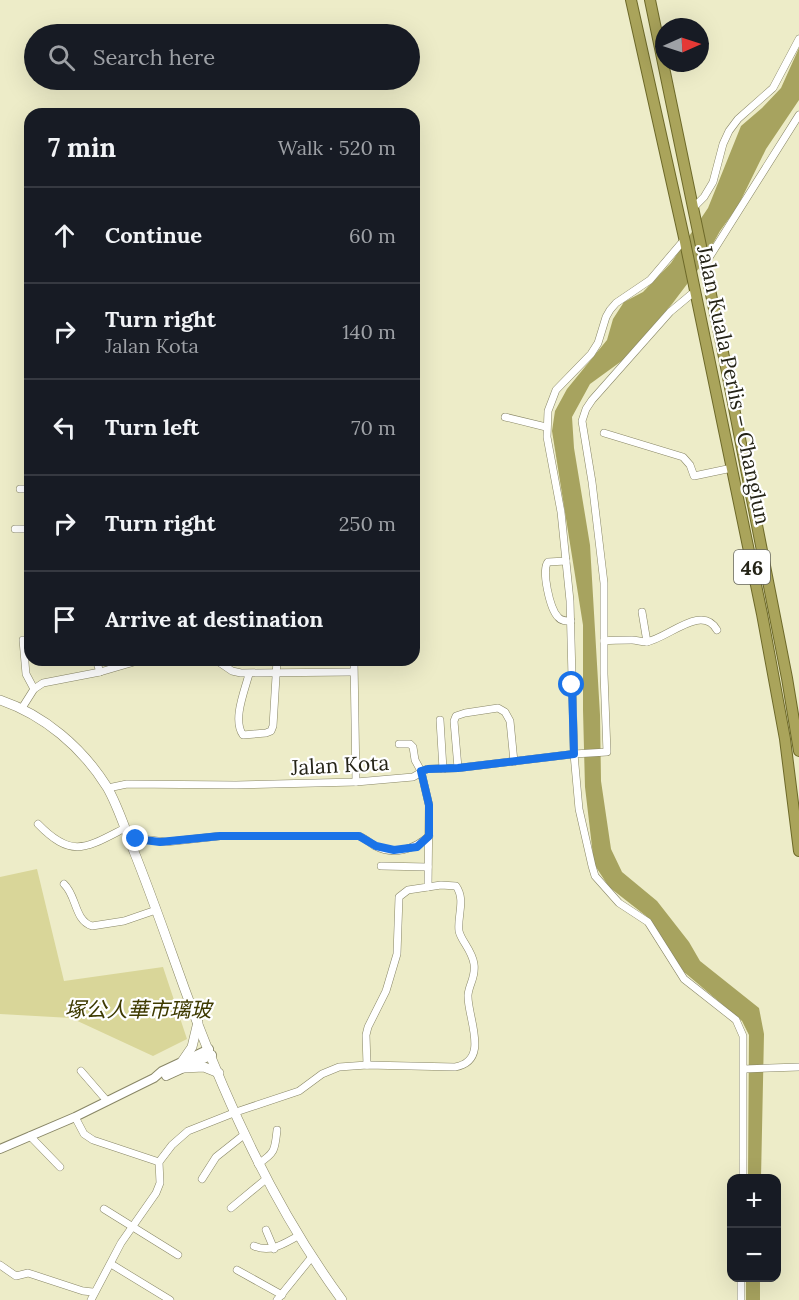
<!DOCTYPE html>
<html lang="en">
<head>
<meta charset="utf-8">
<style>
	:root { --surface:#171b24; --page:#242831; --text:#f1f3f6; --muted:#9ea1a6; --line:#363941 }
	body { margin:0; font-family:Lora,"Noto Sans SC",serif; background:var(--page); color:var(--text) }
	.controls { position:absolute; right:18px; bottom:18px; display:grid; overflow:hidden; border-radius:12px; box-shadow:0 6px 24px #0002 }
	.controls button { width:54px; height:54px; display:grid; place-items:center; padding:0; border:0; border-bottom:2px solid var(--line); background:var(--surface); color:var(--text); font:30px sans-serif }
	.compass { position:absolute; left:655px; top:18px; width:54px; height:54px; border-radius:50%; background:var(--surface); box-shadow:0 6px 24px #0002; rotate:87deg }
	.stop { position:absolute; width:18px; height:18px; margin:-14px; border:4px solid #1a73e8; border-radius:50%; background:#fff }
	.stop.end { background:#1a73e8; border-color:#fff; box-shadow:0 2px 6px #0008 }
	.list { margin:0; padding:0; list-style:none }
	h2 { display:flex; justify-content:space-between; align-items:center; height:78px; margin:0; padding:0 24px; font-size:26px }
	h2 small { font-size:20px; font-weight:400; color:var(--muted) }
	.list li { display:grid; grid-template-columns:39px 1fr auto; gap:18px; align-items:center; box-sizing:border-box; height:96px; padding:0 24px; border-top:2px solid var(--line) }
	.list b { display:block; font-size:22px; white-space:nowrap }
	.list p { margin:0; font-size:20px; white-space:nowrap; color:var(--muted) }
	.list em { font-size:20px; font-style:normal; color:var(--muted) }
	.icon { flex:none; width:33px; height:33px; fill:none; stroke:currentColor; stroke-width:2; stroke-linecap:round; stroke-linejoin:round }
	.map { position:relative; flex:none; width:799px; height:1300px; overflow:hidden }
	.search { position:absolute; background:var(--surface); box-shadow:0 6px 24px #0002; left:24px; top:24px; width:396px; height:66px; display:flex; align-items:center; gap:15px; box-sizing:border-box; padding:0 21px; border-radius:33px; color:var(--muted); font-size:22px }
	.panel { position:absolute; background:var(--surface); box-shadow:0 6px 24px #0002; left:24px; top:108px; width:396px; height:558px; border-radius:18px }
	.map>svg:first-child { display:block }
</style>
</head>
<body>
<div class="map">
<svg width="799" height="1300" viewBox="0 0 799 1300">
	<rect width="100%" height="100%" fill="#edecc8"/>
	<!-- green -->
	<polygon fill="#d9d699" points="37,869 64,981 163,967 187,1039 153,1056 71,1018 0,1014 0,877"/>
	<!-- water -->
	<g fill="#a7a35f">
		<polygon points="799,48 799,100 766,149 738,206 720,231 700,267 672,304 623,360 590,384 572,417 574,448 590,545 600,715 601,781 611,849 622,872 657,901 689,942 700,961 759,1008 764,1034 761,1178 748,1178 749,1035 742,1021 684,972 646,916 609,887 594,864 585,787 583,710 583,625 552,431 555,411 567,389 607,340 613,319 624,302 643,292 671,263 708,208 741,126 762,108 781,88"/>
		<rect x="746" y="1278" width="14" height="22"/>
	</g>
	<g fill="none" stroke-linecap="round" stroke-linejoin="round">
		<!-- minor casing -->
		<g stroke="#888666" stroke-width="8">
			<g id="minor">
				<polyline points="693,208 704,197 713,182 723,144 729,131 738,119 773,88 799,39"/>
				<polyline points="684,240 650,280 616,303 610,310 606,317 598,343 591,354 556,390 548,411 547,437 561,512 570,601 574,754 579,809 592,866 595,876 619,903 648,922 684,979 736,1020 743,1036 743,1178"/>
				<polyline points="705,264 799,115"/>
				<polyline points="505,417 546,427"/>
				<polyline points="604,433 683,457 690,465 694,476 732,468"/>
				<polyline points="20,489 30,489"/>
				<polyline points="15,529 30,529"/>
				<path d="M566,561L548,562C541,570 550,609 558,617C561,621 566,621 571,621"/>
				<polyline points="642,612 647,642"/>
				<polyline points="23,640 26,674 34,689"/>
				<path d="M604,641C613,640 623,640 632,640C636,640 642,642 646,642C667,639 702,603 717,630"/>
				<polyline points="96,660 100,672"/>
				<polyline points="216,660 232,671 241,673 353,672"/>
				<polyline points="354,660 356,782"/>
				<path d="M249,674C245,690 232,720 243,735L266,733L271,731L273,726L277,660"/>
				<polyline points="22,708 34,689 43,683 100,672 141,660"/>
				<polyline points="440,720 443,769"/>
				<polyline points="458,768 454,721 456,716 465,713 498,708 505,712 510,721 514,762"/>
				<polyline points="108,788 127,784 236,785 356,782 413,777 427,769 458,768 574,754 607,752 604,674 604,583 592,482 582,421 586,409 592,400 670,312 694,292"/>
				<path d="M38,824C72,859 86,848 125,828"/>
				<path d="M130,841L142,839L166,842L220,836H359C365,838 370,843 375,846C394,856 415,849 429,836"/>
				<polyline points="381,866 428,867"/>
				<path d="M64,884C77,896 74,920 92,926L124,921L156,910"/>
				<polyline points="367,1065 366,1035 368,1027 386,991 397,954 399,897 408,890 428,887 429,805 421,771 415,760 413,747 410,744 399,744"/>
				<polyline points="744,1069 799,1067"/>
				<polyline points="81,1071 107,1101"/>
				<polyline points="75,1117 84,1134 93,1140 159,1162"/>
				<polyline points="30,1136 60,1167"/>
				<path d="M258,1164C275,1153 275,1150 277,1130"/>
				<polyline points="202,1179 216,1157 245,1134"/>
				<polyline points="231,1208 266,1179"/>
				<polyline points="104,1209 178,1255"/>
				<polyline points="266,1230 274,1249"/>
				<path d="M254,1246C271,1253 283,1244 298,1236"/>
				<polyline points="111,1264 170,1300"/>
				<polyline points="0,1265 16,1276 28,1273 83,1291 93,1292"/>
				<polyline points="237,1270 282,1295"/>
				<path d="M91,1300L121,1243L156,1193L160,1183L159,1162L172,1145L188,1131L236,1112L299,1091L322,1074L339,1067L367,1065L455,1067C491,1061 467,1017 468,995C469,984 476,977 474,964C472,950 461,941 459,931C457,916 466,900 456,886L441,885L428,887"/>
				<polyline points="277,1300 311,1258"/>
				<polyline points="741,1300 741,1278"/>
			</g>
		</g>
		<!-- tertiary casing -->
		<g stroke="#888666" stroke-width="10">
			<g id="tertiary">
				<polyline points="166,1076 212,1055"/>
				<polyline points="0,1149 75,1117 154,1078 162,1071 209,1049"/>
			</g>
		</g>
		<!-- secondary casing -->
		<g stroke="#888666" stroke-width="10">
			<g id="secondary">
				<path d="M0,700C44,715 82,747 107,787C118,806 125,829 133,849C152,896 168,943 185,990C225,1099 273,1206 342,1300"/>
				<polyline points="181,1063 192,1047 198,1022"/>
				<polyline points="183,1068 204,1067 219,1073"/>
			</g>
		</g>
		<!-- trunk casing -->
		<g stroke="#6d6929" stroke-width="12">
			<g id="trunk">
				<polyline points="631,0 685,242 762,614 785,739 799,851"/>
				<polyline points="650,0 724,357 787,678 799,751"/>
			</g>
		</g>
		<!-- minor -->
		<use href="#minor" stroke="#fff" stroke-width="7"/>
		<!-- tertiary -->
		<use href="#tertiary" stroke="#fff" stroke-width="8"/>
		<!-- secondary -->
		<use href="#secondary" stroke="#fff" stroke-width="9"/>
		<!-- trunk -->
		<use href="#trunk" stroke="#aaa45b" stroke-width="10"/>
	</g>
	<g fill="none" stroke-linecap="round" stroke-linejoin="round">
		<!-- route -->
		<polyline stroke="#1a73e8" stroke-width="8" points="136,839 160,842 220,836 359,836 376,846 394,850 417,847 429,836 429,805 421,771 428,769 458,768 574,754 572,685"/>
	</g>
	<g text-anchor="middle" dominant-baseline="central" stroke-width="4.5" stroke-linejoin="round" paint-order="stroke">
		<!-- shield labels -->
		<rect fill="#fff" stroke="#66665d" stroke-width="1.5" x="734" y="550" width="36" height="34" rx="4.5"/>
		<g font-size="20" font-weight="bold" fill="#252417">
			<text x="752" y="567">46</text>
		</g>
		<!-- street labels -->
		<g font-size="21" fill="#252417" stroke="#fff">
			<text transform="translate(734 385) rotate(78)">Jalan Kuala Perlis – Changlun</text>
			<text transform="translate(340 765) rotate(-3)">Jalan Kota</text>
		</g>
		<!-- park labels -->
		<g font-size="21" font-style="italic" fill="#3e3a00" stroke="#fff">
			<text x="138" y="1009">塚公人華市璃玻</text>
		</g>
	</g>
</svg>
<div class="controls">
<button>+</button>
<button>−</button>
</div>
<svg class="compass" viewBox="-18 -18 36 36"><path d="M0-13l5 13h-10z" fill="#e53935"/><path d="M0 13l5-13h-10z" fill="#9ea1a6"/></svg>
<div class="stop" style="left:572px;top:685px"></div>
<div class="stop end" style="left:136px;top:839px"></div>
<div class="search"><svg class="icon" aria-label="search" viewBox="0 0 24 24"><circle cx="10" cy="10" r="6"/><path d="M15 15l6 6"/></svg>Search here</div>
<section class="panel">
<h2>7 min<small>Walk · 520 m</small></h2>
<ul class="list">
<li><svg class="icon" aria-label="ahead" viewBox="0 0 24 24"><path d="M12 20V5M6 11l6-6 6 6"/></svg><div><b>Continue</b></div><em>60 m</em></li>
<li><svg class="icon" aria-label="right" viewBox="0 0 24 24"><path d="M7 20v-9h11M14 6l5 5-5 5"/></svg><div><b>Turn right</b><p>Jalan Kota</p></div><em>140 m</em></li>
<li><svg class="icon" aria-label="left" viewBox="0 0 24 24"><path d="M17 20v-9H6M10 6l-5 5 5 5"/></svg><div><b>Turn left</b></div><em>70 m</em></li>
<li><svg class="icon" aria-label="right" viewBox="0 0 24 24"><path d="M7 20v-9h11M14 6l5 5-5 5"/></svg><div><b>Turn right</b></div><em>250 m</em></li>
<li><svg class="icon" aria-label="arrive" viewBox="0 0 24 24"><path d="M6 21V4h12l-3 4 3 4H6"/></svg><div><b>Arrive at destination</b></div></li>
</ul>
</section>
</div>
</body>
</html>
